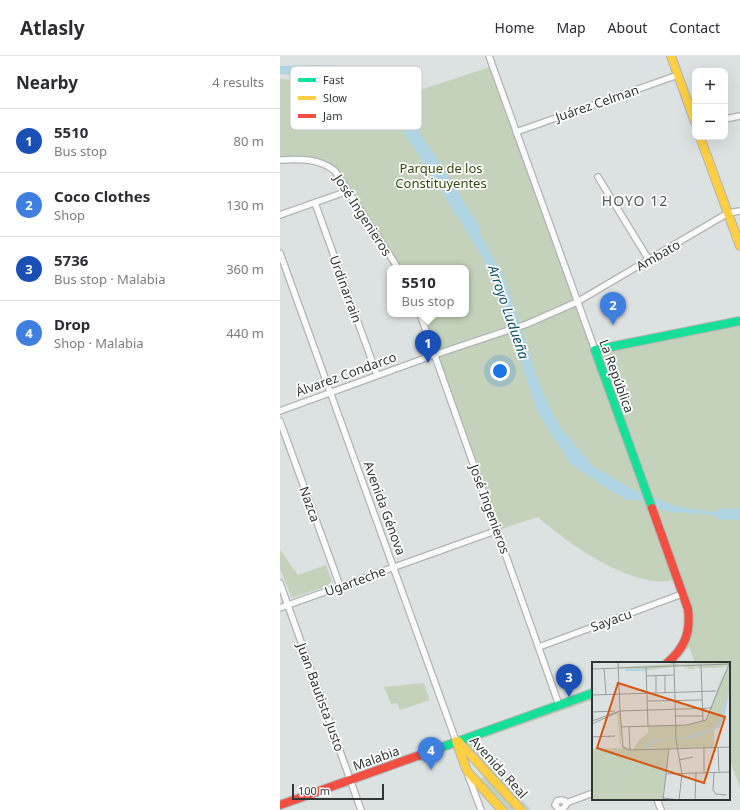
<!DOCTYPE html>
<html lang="en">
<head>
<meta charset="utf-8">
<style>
	:root { --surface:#fff; --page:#f2f2f3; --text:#2b2b33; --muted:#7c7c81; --line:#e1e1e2; --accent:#7c3aed }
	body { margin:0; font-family:"Noto Sans",sans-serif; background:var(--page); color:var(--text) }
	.controls { position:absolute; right:12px; top:12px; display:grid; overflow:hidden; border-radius:8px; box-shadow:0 4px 16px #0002 }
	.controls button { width:36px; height:36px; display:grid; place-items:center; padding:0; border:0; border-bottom:1px solid var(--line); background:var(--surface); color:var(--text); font:20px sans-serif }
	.scale { position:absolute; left:12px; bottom:10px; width:92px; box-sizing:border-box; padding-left:4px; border:2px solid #303634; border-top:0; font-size:11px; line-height:14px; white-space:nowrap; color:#303634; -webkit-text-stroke:3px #fff; paint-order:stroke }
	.you { position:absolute; left:220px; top:315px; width:14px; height:14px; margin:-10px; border:3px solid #fff; border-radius:50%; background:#1a73e8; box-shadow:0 0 0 6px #1a73e833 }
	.badge { display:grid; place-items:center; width:26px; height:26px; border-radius:50%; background:var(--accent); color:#fff; font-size:13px; font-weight:700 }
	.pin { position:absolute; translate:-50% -33px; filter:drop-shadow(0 1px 2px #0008) }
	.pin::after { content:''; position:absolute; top:21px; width:14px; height:12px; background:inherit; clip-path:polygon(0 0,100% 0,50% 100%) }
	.popup { position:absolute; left:107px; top:209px; width:82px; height:52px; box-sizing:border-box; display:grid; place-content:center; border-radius:8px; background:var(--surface); filter:drop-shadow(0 1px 3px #0005); font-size:13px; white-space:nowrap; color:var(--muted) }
	.popup b { font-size:15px; color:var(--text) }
	.popup::after { content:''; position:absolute; left:50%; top:100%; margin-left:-8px; border:8px solid transparent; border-top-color:var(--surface) }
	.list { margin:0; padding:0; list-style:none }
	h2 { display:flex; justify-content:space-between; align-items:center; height:52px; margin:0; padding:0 16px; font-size:17px }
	h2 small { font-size:13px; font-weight:400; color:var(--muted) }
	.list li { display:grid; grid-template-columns:26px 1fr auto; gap:12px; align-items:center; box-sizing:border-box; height:64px; padding:0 16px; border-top:1px solid var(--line) }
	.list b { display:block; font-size:15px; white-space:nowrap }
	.list p { margin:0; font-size:13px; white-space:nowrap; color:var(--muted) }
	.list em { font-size:13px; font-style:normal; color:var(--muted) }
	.map { position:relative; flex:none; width:460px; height:754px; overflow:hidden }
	header { display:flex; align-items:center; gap:24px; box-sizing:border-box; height:56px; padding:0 20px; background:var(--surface); border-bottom:1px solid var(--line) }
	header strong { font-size:19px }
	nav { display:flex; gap:22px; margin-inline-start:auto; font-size:14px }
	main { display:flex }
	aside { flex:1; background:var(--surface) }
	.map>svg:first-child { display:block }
</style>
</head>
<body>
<header>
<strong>Atlasly</strong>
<nav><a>Home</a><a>Map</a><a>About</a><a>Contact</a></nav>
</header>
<main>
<aside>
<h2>Nearby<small>4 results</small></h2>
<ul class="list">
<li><span class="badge" style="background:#1a4fb4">1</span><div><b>5510</b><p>Bus stop</p></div><em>80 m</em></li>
<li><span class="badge" style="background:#3f7fe0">2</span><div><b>Coco Clothes</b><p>Shop</p></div><em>130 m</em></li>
<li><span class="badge" style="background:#1a4fb4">3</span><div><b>5736</b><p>Bus stop · Malabia</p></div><em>360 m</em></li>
<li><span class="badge" style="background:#3f7fe0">4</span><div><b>Drop</b><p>Shop · Malabia</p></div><em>440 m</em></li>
</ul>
</aside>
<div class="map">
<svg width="460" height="754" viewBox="0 0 460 754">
	<rect width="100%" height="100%" fill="#dce2e1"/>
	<!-- green -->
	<g fill="#c4d2bb">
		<path d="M213,10L315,294L460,265V732L449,701V607H415L409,591L396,607H387L396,600L410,565L397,523C357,537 287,487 258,461L218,474L140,258H186V212H118L68,135L46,108L0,104V23L40,25L71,32L94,49Z"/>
		<polygon points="0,494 18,519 46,509 53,528 12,542 0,513"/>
		<polygon points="144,627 150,644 120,654 117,647 111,648 104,631"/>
		<polygon points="313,637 313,644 199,684 198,696 251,754 241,754 178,685"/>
		<polygon points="205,720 239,754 226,754 200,725 200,723"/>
	</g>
	<!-- water -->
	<path fill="#afd5e5" d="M53,9C62,12 74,14 82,19C128,45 171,126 200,171L201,180L224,220L259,328L280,371L315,412L358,436L402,452L460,459V463L426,458L390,456L359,444H348L333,436L291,408L257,355L220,240L202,200L124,76L102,50L78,31L60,24L0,18V10Z"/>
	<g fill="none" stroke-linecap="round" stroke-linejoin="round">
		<!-- river -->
		<polyline stroke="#afd5e5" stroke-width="11" points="441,458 460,458"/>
		<!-- street casing -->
		<g stroke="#afb4b3" stroke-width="8">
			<g id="street">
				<polyline points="209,0 315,294"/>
				<polyline points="445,63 460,60"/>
				<polyline points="236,76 398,19"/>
				<path d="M0,104C21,103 38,102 55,115L118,212"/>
				<polyline points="318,121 369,204"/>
				<polyline points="35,147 97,319"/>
				<polyline points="0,159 68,135"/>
				<polyline points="0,197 176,685"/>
				<polyline points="140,258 279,649"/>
				<polyline points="0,355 154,299 247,268 297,246 448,157 460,155"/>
				<polyline points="0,365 60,530"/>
				<polyline points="0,527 81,754"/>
				<polyline points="0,552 218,474"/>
				<polyline points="259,591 402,538"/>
				<polyline points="188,719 201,754"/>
				<polyline points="377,743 381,754"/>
				<polyline points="286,747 313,737"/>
				<polyline points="280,754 275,749 277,745 281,744 285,745 286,749 282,754"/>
			</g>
		</g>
		<!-- fast casing -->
		<g stroke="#afb4b3" stroke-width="10">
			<g id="fast">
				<polyline points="372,452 315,294 460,265"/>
				<polyline points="140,699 313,637"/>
			</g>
		</g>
		<!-- slow casing -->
		<g stroke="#afb4b3" stroke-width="10">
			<g id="slow">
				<polyline points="391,0 415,66"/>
				<polyline points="420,81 460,190"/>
				<polyline points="176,685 187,715 222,754"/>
				<polyline points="178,685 241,754"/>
			</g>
		</g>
		<!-- jam casing -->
		<g stroke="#afb4b3" stroke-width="10">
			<g id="jam">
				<path d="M372,452L408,553C411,576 405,592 387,607"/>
				<polyline points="0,749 140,699"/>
			</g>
		</g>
		<!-- street -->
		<use href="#street" stroke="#fafbfa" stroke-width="5.5"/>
		<!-- fast -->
		<use href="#fast" stroke="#16e098" stroke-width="8"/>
		<!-- slow -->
		<use href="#slow" stroke="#ffcf43" stroke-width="8"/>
		<!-- jam -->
		<use href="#jam" stroke="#f24e42" stroke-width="8"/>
	</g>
	<g text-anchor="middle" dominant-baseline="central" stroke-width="3.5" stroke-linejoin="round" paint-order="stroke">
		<!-- street labels -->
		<g font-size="13" fill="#303634" stroke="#fff">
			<text transform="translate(317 47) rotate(-19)">Juárez Celman</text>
			<text transform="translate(83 159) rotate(57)">José Ingenieros</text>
			<text transform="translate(378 199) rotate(-30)">Ambato</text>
			<text transform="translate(66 233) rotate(70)">Urdinarrain</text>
			<text transform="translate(66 318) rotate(-20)">Álvarez Condarco</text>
			<text transform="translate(337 320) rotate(70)">La República</text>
			<text transform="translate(30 448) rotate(70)">Nazca</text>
			<text transform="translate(105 452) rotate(70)">Avenida Génova</text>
			<text transform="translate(210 453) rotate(70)">José Ingenieros</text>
			<text transform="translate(75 525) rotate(-20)">Ugarteche</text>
			<text transform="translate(331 564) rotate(-20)">Sayacu</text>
			<text transform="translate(41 641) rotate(70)">Juan Bautista Justo</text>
			<text transform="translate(96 702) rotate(-20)">Malabia</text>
			<text transform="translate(219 711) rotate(48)">Avenida Real</text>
		</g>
		<!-- park labels -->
		<g font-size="13" fill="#334b0a" stroke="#fff">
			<text x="161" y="112">Parque de los<tspan x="161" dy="15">Constituyentes</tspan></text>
		</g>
		<!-- neighbourhood labels -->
		<g font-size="14" letter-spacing="1" fill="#4e5a57" stroke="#fff">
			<text x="355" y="144">HOYO 12</text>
		</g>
		<!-- water labels -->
		<g font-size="14" font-style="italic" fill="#084d65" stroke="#fff">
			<text transform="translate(229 256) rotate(71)">Arroyo Ludueña</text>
		</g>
	</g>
	<!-- overview -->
	<g transform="translate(312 606)">
		<rect width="138" height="138" fill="#dce2e1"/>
		<path d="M26,0L28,5L78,2L79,0L85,2L138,0V24L128,60L122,67V85L77,87L71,138H0V87L30,86L28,82L25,51L28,49L29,83L41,87L47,78L56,71V64L94,63L114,58L128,20L136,5L132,3L133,5L121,6L122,3L121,6H110L111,3L108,7L102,4L103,7H96L95,4V7L90,4L55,8L26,6Z" fill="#c4d2bb"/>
		<path d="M138,26L133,52L127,66L100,76L75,77L60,81L50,92L45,103L32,112L14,138L32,111L44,104L54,84L62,78L95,75L125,65Z" fill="#afd5e5"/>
		<path fill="none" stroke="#afd5e5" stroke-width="2" d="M34,8H53"/>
		<path fill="none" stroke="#979d9c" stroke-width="1" d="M26,0L28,49L120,46M82,0L84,78L90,112L87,138M86,0H126M109,3L111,59M54,5L56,64M12,6L14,32M0,7L137,2M64,13V31M73,13V31M54,14L82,13M0,33L124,29M56,39L110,38M0,41L1,59M0,50L23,49M83,54H111M0,59L28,49L31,85L36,88L77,87L74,112L138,110M0,62L26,50M29,65L94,63L114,58L138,0M37,65L38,88M0,75L23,74M112,85V110M126,85L127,110M77,87L138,85M87,98L101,95M121,128L122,111M121,128L124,132L134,133M71,136L87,138M71,138L74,112M103,138L104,111"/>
		<path fill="#d65610" fill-opacity="0.15" stroke="#d65610" stroke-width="2" d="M26,21L133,55L112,121L5,86Z"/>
		<rect width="138" height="138" fill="none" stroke="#303634" stroke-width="2"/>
	</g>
	<!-- legend -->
	<rect x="10" y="10" width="132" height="64" rx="6" fill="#fff" stroke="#c1c3c2" stroke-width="1"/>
	<rect x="18" y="22" width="18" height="4" fill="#16e098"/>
	<rect x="18" y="40" width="18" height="4" fill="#ffcf43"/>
	<rect x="18" y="58" width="18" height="4" fill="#f24e42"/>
	<g font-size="11" fill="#303634">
		<text x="43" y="28">Fast</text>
		<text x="43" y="46">Slow</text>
		<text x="43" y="64">Jam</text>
	</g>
</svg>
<div class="controls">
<button>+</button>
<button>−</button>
</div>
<div class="scale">100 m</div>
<div class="you"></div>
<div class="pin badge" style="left:148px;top:307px;background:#1a4fb4">1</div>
<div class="popup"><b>5510</b>Bus stop</div>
<div class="pin badge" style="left:333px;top:269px;background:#3f7fe0">2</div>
<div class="pin badge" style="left:289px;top:641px;background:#1a4fb4">3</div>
<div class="pin badge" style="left:151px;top:714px;background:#3f7fe0">4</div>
</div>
</main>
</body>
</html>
